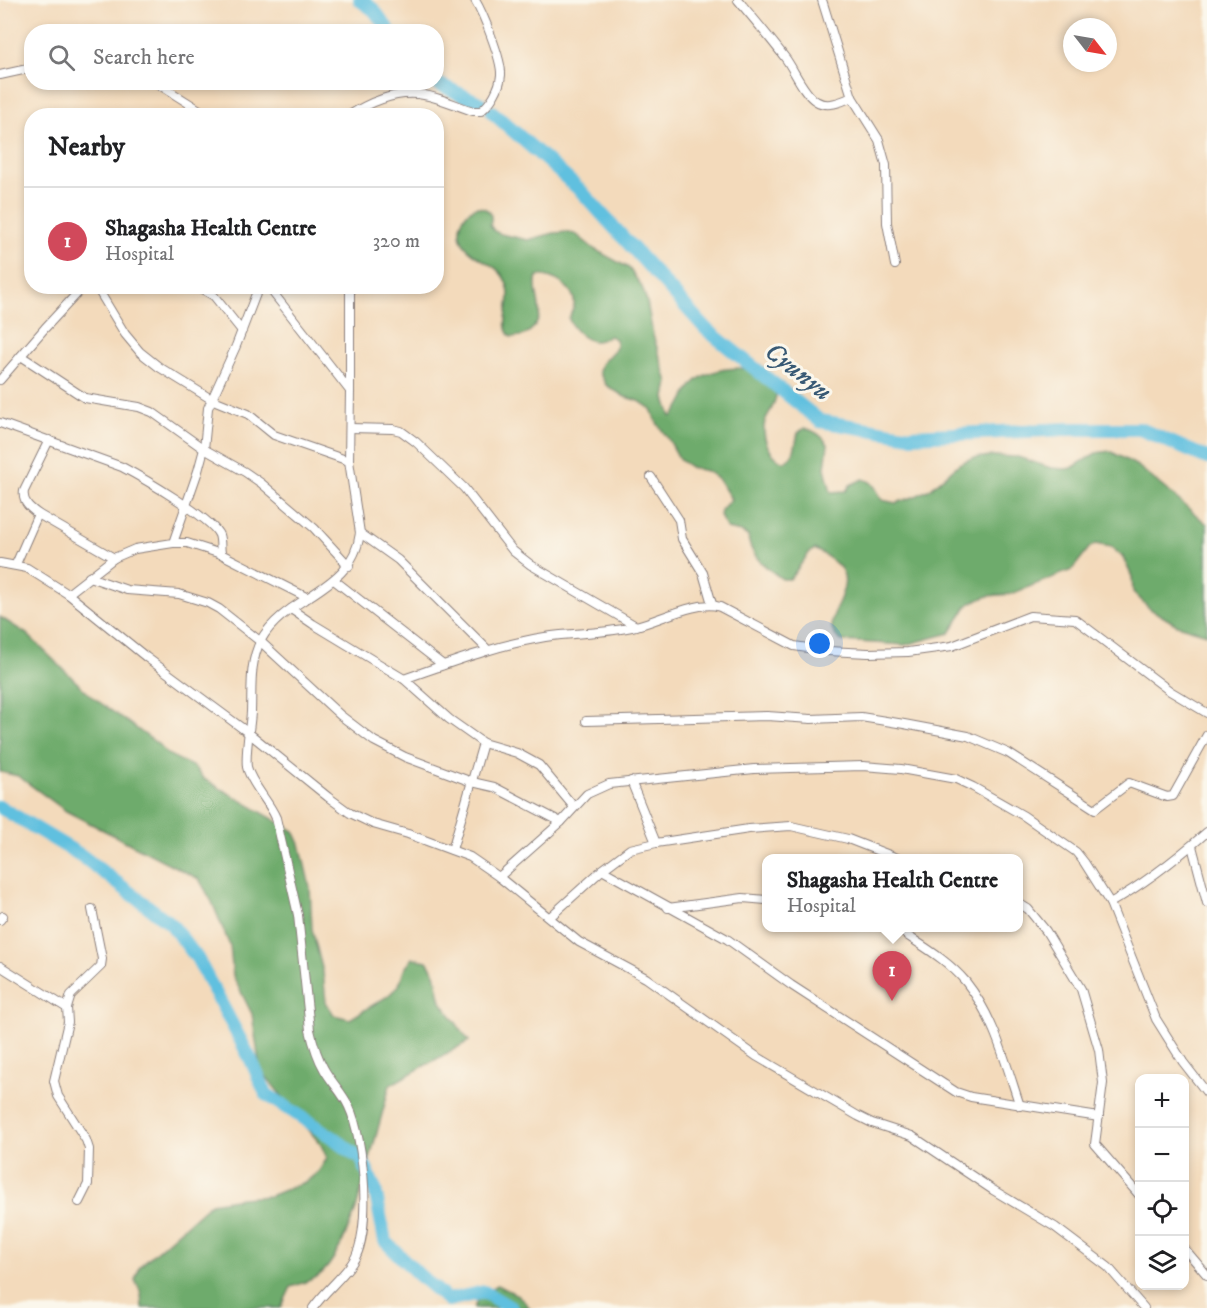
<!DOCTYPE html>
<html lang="en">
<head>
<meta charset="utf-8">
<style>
	:root { --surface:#fff; --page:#f2f2f2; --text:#202124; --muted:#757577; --line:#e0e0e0; --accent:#d1495b }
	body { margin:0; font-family:"IM FELL DW Pica",serif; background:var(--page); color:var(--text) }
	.controls { position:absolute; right:18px; bottom:18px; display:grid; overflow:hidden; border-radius:12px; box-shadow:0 3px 9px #0003 }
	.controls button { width:54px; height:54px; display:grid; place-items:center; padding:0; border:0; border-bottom:2px solid var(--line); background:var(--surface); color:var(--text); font:30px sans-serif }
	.compass { position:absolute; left:1063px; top:18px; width:54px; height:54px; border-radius:50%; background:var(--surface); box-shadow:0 3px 9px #0003; rotate:121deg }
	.you { position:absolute; left:820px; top:644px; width:21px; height:21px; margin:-15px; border:4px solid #fff; border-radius:50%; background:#1a73e8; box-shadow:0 0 0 9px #1a73e833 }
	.badge { display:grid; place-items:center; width:39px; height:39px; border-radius:50%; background:var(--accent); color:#fff; font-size:20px; font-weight:700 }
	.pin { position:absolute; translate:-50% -50px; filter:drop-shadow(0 2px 3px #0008) }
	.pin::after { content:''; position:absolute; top:32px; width:21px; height:18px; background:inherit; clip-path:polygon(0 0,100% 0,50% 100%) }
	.popup { position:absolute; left:762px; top:854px; width:261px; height:78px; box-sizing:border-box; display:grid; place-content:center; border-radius:12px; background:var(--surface); filter:drop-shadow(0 2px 4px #0005); font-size:20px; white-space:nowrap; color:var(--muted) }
	.popup b { font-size:22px; color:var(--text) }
	.popup::after { content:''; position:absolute; left:50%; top:100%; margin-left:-12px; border:12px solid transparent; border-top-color:var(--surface) }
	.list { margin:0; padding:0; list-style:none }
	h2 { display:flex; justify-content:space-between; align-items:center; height:78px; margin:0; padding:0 24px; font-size:26px }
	h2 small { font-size:20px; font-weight:400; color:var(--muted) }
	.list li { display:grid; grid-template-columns:39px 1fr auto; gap:18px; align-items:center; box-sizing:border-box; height:108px; padding:0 24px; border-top:2px solid var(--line) }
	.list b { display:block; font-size:22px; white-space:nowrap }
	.list p { margin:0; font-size:20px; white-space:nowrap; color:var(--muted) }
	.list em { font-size:20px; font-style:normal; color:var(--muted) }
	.icon { flex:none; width:33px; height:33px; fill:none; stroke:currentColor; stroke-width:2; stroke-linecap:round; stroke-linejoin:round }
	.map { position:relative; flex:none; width:1207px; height:1308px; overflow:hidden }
	.search { position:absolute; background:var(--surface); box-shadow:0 3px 9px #0003; left:24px; top:24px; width:420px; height:66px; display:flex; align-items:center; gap:15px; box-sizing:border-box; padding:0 21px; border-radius:24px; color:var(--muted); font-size:22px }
	.panel { position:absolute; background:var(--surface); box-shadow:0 3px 9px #0003; left:24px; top:108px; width:420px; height:186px; border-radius:24px }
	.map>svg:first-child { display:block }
</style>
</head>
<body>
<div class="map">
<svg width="1207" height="1308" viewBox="0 0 1207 1308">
	<rect width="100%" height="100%" fill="#fbf7ec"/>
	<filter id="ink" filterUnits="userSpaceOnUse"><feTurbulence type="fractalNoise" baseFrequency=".0167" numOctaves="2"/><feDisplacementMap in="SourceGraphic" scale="12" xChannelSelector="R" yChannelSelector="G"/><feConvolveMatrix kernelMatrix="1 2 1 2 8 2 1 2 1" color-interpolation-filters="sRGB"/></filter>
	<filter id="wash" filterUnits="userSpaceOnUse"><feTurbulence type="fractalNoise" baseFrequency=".008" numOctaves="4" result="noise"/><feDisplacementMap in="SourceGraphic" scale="24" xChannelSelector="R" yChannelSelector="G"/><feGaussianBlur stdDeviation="1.35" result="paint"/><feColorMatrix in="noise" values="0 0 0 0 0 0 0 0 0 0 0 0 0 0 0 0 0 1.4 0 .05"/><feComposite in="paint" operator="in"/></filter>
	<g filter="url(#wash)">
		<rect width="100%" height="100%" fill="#f3dabb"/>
		<!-- forest -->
		<g fill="#6eab6c" stroke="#486654" stroke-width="1.5">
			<path d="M476,207C488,207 494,213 490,225L494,231L501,234L528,240L554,233L568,232L577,235L594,249L629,268L642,287L647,302L653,335L668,382L665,398L671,417C683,408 684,394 694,383C712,365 758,363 777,379C777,387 777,396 774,403C772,410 767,415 765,421C761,437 769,456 784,462C796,456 795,444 798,433L804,428C815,430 822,436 828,444L825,468L831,492L846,491L850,485L863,479C875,482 876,490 882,500L896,503L916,496L930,489L959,464L972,458L995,456L1018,457L1051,468L1065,469L1072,468L1096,453L1110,451L1138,466L1207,524V634L1177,625L1150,609L1133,592L1132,577L1123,557L1111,547L1095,544L1089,548L1072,570L1011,594L988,596L973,602L967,606L950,633L905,645L842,641C813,624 857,592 841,569C836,561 823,554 815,549L809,553L790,579H782C767,568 749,556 748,536L741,532L727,529L720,516L721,510L731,499L719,480L707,471L692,468L680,460L669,440L657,423L651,409L639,401L625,397L606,385L599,372L601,364L616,348V340L610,336C606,337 601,341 596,341C585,342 572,328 569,319C570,314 573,310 574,306C577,288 551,274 537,276C531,296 550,314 530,331C524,336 519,337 511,337C498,325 513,305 508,288C502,263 479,263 465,246C455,232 460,214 476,207Z"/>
			<path d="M0,617L27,634L91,696L158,744L167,754L194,767L204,779L294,831L300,844L310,887L312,929L323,972L326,1002L334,1015L350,1019L388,996L399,985L404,970L412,958L427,961L435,973L441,1002L469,1041L390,1085L356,1209C349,1227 335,1265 318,1276C311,1281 299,1284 291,1287L281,1308H142L141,1293L135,1280L140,1266L211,1203L241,1198L270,1196L307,1181L319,1171L327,1158L321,1145L260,1069L252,1014L233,976L230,946L212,902L199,879L66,811L18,776L0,772Z"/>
			<polygon points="497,1285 518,1295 530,1308 474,1308 478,1298"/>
		</g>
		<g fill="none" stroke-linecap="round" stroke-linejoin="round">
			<!-- river -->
			<g stroke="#61c0df" stroke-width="14">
				<polyline points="360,0 374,10 390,32"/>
				<polyline points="434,82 480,103"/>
				<polyline points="492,112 581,191 706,329 820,421 910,436 1071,429 1140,429 1207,458"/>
				<polyline points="0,807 82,856 171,924 197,958 251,1060 266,1094 335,1139 354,1154"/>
				<polyline points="362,1160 375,1189 385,1241 418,1274 448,1300 484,1292 511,1308"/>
			</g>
		</g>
	</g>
	<g filter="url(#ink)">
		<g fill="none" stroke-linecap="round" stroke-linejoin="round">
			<!-- minor casing -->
			<g stroke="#8a7e7b" stroke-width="10">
				<g id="minor">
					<path d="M738,0C754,19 771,39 786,59C794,70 804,94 816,101C827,108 841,102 852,97L822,0"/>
					<polyline points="0,75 32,68"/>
					<polyline points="155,82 209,116"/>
					<polyline points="852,97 879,140 886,165 887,223 895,265"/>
					<path d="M348,116C370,102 398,90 424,95C441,98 457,106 473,111H481C491,103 500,88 501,75C502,60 483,13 475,0"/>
					<polyline points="96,286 125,334 140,352 159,367 211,399 248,414 274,435 349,461"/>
					<polyline points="197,286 214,296 242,331"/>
					<path d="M271,286L274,294L350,391L349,461L360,533C353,591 286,595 261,640C249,663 252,688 251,712C250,728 245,753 247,767C251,784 269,801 276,818L298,915L310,1030C313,1043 317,1057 324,1069C331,1082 343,1093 349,1107C364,1138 373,1235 352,1263C341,1279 324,1292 313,1308"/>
					<polyline points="350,286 350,391"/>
					<polyline points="21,356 85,398 139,407 152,412 204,449 245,472 261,483 314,528 349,566"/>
					<polyline points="0,380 45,328 84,286"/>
					<path d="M0,423L122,467C141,477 212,518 219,535C221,540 220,548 221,554"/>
					<polyline points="350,428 393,429 401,431 416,442 464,488 513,551 531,565 636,626"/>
					<path d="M49,440L24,491C22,502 30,508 38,514L114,558"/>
					<polyline points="651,477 679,520 682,539 703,573 712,604"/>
					<polyline points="360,533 398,560 488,650"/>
					<polyline points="173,543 198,471 204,449 208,408 236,346 259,286"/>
					<polyline points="0,563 27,568 68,594 146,657 250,734 328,797 350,813 373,824 408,834 470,857 499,877 579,942 646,978 756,1056 858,1116 872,1123 912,1136 993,1190 1055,1227 1108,1267 1144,1308"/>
					<polyline points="16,564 38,514"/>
					<polyline points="89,577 127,590 179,594 208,603 219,609 261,642 340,715 374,741 405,757 472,782 494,787 561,822"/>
					<polyline points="334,580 443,665"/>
					<polyline points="68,594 114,558 135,549 173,543 187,543 221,554 308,598"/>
					<polyline points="291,609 313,624 404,679 449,719 483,743 517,753 539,765 574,807"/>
					<path d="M404,679C450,663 496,645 545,637C575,632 607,634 636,626C658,621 699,599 720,607L794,646L828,651L868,653L908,652L952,646L1030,616L1075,619L1170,691L1207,713"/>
					<polyline points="586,721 767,716 811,719 861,717 904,724 968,736 1008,753 1095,809 1129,783 1167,797 1173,796 1207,735"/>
					<polyline points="631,781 656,843"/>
					<polyline points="1192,846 1207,903"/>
					<polyline points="452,850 483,743"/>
					<polyline points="602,870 727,939 791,985 956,1092 971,1097 1099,1117"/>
					<polyline points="499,877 561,822 587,794 609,784 754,769 863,766 901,769 956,779 973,787 1024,816 1076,852 1084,862 1110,903 1156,1019 1183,1062 1207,1093"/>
					<polyline points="1018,903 1028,909 1046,931 1081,989 1099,1050 1103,1083 1095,1144 1140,1196"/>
					<path d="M1110,903C1146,883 1176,859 1207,832"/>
					<polyline points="668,908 743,898 766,900"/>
					<polyline points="550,917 602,870 630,849 656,843 749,829 791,826 848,839 897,858"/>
					<polyline points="0,920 3,916"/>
					<path d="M896,928C919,944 947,959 966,982C994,1017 1006,1064 1020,1106"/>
					<polyline points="0,966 67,1008"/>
					<polyline points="79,1202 88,1184 89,1149 86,1140 58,1096 54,1081 68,1022 67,1008 71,995 101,966 102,959 92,909"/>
					<polyline points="1184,1248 1207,1275"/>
				</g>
			</g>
			<!-- minor -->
			<use href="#minor" stroke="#fff" stroke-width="8"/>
		</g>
	</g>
	<g text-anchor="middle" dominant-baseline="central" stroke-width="6" stroke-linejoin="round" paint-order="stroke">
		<!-- water labels -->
		<g font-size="26" font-style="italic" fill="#385974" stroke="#fbf7ec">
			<text transform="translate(798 372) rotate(38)">Cyunyu</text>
		</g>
	</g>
</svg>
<div class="controls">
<button>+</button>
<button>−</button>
<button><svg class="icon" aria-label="locate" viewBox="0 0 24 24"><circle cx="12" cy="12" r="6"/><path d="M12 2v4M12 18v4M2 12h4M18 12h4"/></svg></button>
<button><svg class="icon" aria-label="layers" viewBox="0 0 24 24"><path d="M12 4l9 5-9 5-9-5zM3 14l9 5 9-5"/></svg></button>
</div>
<svg class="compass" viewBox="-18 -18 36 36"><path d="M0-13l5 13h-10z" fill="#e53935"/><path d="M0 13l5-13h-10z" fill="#757577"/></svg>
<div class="you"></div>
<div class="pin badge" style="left:892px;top:1001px">1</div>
<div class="popup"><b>Shagasha Health Centre</b>Hospital</div>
<div class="search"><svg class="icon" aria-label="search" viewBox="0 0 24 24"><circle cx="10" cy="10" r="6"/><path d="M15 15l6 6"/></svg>Search here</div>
<section class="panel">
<h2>Nearby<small></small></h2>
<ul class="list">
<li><span class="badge">1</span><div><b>Shagasha Health Centre</b><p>Hospital</p></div><em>320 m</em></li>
</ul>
</section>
</div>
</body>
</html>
